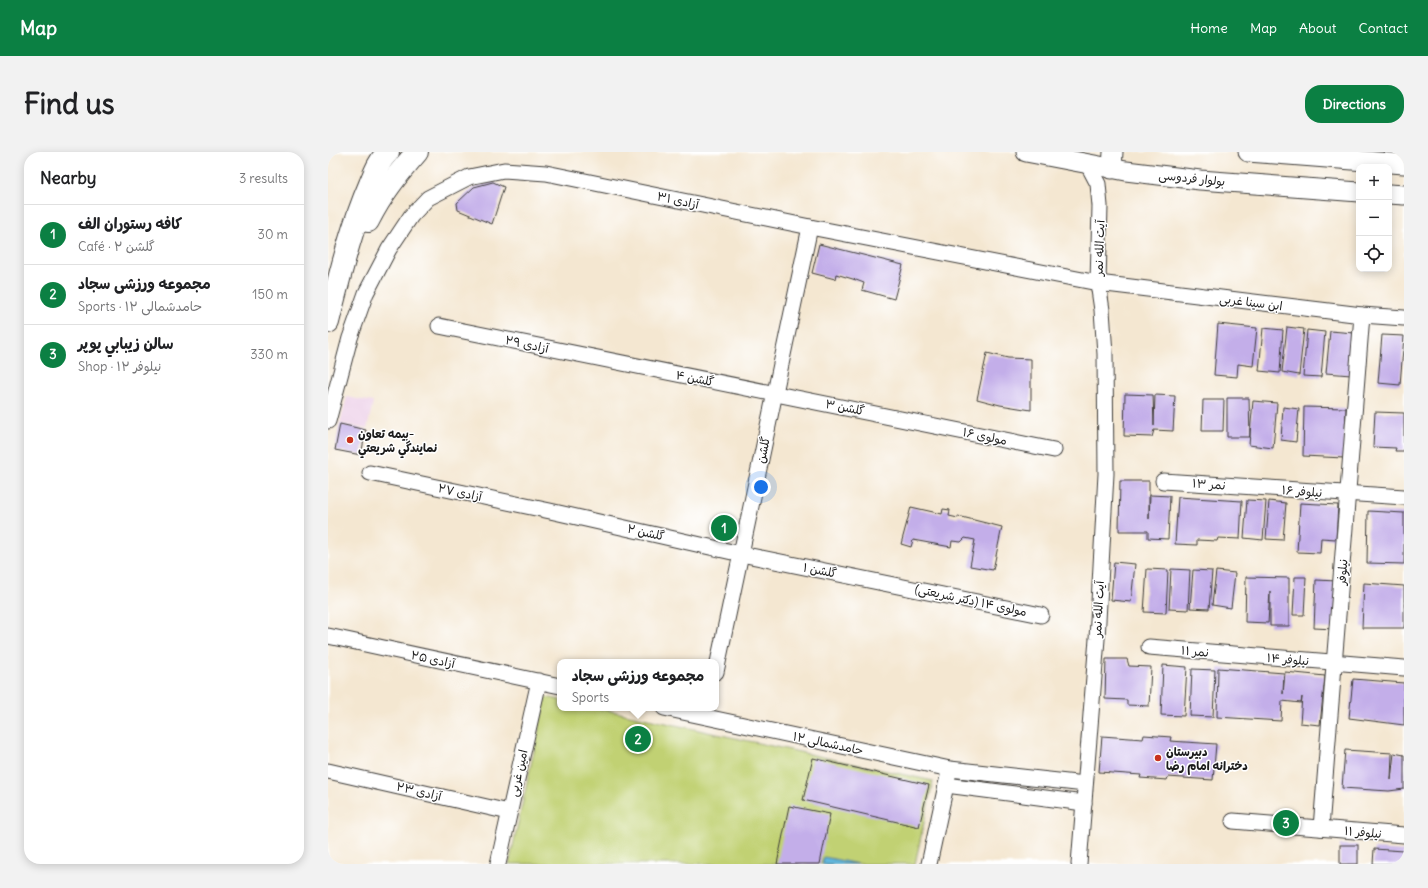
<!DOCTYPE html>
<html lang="en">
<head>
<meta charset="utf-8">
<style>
	:root { --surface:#fff; --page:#f2f2f2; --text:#202124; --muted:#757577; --line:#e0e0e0; --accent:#0b8043 }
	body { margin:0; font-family:Delius,"Playpen Sans Arabic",sans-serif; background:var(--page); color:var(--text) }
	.controls { position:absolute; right:12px; top:12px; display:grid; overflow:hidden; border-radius:8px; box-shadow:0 2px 10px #0003 }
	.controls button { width:36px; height:36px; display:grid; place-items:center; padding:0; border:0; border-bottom:1px solid var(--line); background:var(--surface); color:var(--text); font:20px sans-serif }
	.you { position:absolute; left:433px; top:335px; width:14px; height:14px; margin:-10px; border:3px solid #fff; border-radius:50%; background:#1a73e8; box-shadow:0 0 0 6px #1a73e833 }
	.badge { display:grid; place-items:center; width:26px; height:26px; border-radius:50%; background:var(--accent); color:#fff; font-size:13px; font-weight:700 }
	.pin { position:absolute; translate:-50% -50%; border:2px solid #fff; box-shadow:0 1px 4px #0006 }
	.popup { position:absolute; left:229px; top:507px; width:162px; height:52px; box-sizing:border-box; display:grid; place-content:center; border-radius:8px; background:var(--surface); filter:drop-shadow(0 1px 3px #0005); font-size:13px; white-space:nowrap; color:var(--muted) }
	.popup b { font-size:15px; color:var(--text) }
	.popup::after { content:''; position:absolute; left:50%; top:100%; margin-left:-8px; border:8px solid transparent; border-top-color:var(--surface) }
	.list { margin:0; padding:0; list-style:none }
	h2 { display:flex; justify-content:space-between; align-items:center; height:52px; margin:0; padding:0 16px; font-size:17px }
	h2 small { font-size:13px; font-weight:400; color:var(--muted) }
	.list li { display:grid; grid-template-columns:26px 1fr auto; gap:12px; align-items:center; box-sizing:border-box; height:60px; padding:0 16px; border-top:1px solid var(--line) }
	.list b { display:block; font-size:15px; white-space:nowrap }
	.list p { margin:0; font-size:13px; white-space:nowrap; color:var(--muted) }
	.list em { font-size:13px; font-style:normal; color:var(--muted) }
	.icon { flex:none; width:22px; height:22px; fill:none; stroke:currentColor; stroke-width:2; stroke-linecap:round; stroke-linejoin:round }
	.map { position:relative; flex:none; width:1076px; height:712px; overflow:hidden; border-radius:16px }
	header { display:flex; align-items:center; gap:24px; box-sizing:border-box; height:56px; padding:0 20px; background:var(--accent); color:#fff }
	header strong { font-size:19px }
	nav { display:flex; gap:22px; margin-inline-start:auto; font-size:14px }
	.intro { display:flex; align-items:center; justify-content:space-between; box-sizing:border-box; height:96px; padding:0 24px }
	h1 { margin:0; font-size:28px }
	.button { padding:10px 18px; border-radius:16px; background:var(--accent); color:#fff; font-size:14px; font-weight:700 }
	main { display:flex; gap:24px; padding:0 24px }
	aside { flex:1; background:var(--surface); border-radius:16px; box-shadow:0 2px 10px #0003 }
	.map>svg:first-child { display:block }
</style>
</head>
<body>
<header>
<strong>Map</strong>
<nav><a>Home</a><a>Map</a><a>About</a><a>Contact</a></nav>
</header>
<div class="intro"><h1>Find us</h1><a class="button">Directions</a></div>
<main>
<aside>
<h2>Nearby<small>3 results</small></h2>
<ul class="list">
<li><span class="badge">1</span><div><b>کافه رستوران الف</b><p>Café · گلشن ۲</p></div><em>30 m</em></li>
<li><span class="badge">2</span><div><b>مجموعه ورزشی سجاد</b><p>Sports · حامدشمالی ۱۲</p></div><em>150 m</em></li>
<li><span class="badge">3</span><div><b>سالن زيبابي پوپر</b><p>Shop · نیلوفر ۱۲</p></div><em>330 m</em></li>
</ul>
</aside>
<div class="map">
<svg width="1076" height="712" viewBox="0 0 1076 712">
	<rect width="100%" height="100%" fill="#fff"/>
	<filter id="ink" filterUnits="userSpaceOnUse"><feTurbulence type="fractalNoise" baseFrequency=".025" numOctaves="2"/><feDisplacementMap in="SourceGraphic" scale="8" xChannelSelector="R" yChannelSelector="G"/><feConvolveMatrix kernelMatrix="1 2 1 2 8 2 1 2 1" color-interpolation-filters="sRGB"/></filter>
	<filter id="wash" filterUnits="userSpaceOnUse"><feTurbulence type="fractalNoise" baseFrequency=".012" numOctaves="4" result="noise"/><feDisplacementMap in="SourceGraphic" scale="16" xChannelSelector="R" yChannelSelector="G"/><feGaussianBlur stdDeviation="0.9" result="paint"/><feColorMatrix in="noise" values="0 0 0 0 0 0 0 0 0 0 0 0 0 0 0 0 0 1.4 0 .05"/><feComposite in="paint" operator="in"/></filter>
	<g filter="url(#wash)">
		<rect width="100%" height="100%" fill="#f4e7d1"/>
		<!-- built -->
		<polygon fill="#edd1e9" points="19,245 45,250 39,277 12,271"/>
		<!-- green -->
		<polygon fill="#c1d173" stroke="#6e7648" points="218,545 232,548 232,556 269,556 605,629 587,712 181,712"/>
		<!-- water -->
		<polygon fill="#62b8de" stroke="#3f6a7d" points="496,705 530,712 494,712"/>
		<g id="blocks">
			<!-- building -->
			<g fill="#c3aee9">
				<polygon points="165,30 176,35 164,72 130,58 129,51 146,35"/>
				<polygon points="491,92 575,113 566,147 534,138 536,131 528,128 508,122 507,127 484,121"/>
				<polygon points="890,172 929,176 925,214 910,212 909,225 886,223"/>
				<polygon points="959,175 976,177 971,223 954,220"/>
				<polygon points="935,176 955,178 952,221 931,219"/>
				<polygon points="979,178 997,180 993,225 975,224"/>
				<polygon points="1002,179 1026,181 1023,223 998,221"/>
				<polygon points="1054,183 1076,184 1072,233 1050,231"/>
				<polygon points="659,201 680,206 703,207 703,258 672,253 649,247"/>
				<polygon points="797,242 825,243 826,274 827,243 847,244 845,279 826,278 824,285 796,284"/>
				<polygon points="899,246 921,246 922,285 899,285"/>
				<polygon points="875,248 896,248 895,279 874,279"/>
				<polygon points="925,249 949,251 945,296 921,293"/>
				<polygon points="955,255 971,257 968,290 953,288"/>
				<polygon points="976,255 1018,256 1016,306 975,304"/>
				<polygon points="1047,260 1076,261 1076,299 1067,299 1068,296 1045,295"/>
				<polygon points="12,272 38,278 33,303 7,298"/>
				<polygon points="792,329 821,329 821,367 822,343 842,344 840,387 820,386 820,379 791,379"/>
				<polygon points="850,345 914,349 912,387 890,386 889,389 869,388 869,393 847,392"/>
				<polygon points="919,348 938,349 935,388 916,386"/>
				<polygon points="941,349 958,351 955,388 938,387"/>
				<polygon points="972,351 1010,353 1008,387 993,386 992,401 969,400"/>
				<polygon points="583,355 614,362 615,357 622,358 621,364 630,366 630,364 674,375 665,418 642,414 647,388 637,386 633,390 624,389 623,395 585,388 583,395 573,392"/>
				<polygon points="1040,359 1076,361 1076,412 1039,411"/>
				<polygon points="786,410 807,412 803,450 783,448"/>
				<polygon points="819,417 840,418 838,461 816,460"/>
				<polygon points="843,417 862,418 860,458 841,457"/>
				<polygon points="865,418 884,419 881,457 862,456"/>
				<polygon points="888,419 907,421 903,456 884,453"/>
				<polygon points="918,425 961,426 961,474 942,474 942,439 940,471 917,470"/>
				<polygon points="967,425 978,425 976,463 965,463"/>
				<polygon points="988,428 1009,429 1006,477 986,476"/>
				<polygon points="1036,431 1076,434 1076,476 1034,476"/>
				<polygon points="778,507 799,507 801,514 823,515 821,554 799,553 799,548 777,547"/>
				<polygon points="835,513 859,515 856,564 833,563"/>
				<polygon points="890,516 956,521 955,542 957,520 997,524 992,573 972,571 974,545 973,551 954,549 953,569 889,565"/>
				<polygon points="864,517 887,518 885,565 862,564"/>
				<polygon points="1025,527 1076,531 1076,573 1021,566"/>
				<polygon points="816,583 843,585 842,589 888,592 885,628 840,625 839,628 812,626 813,623 771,620 774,584 815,587"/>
				<polygon points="1017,598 1064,601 1063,628 1066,601 1076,603 1076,637 1061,639 1014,636"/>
				<polygon points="485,606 601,633 591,675 475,648"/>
				<polygon points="461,654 502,662 492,712 449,712"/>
				<rect x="1012" y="693" width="18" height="19"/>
				<polygon points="1046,697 1076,699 1076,712 1045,712"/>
			</g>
		</g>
	</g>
	<g filter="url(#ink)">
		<use href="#blocks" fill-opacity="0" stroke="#3c3a37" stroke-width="1"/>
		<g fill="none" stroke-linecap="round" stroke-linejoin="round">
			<!-- minor casing -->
			<g stroke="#3c3a37" stroke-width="17">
				<g id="minor">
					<polyline points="111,174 726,298"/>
					<polyline points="0,269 22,186 38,141 61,97 83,64 100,46 141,25 176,18 218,21 482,75 770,131 1034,163 1076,166"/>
					<polyline points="42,321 222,359 413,402 713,463"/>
					<polyline points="835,329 1076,345"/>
					<polyline points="0,484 232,534"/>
					<polyline points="821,495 1076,516"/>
					<polyline points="388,520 482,75"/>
					<polyline points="336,556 622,617 757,632"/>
					<polyline points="0,619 181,660"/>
					<polyline points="618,633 756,651"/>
					<polyline points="905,669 1076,683"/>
					<polyline points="993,676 1034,163"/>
					<polyline points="170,712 211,529"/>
					<polyline points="601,712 620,624"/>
					<polyline points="751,712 769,487 778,322 777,202 774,158 770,131 772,54 770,32 760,13"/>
				</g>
			</g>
			<!-- major casing -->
			<g stroke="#3c3a37" stroke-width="21">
				<g id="major">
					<polyline points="698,0 798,19 872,28 1031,40"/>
					<polyline points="920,0 1076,12"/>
					<polyline points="784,17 785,0"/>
					<polyline points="1061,42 1076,43"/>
				</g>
			</g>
			<!-- highway casing -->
			<g stroke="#3c3a37" stroke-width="24">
				<g id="highway">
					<path d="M40,69C54,41 69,23 89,0"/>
					<path d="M0,170C12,123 23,76 42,32C47,20 51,9 60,0"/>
				</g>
			</g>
			<!-- minor -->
			<use href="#minor" stroke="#fff" stroke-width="15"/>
			<!-- major -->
			<use href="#major" stroke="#fff" stroke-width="19"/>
			<!-- highway -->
			<use href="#highway" stroke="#fff" stroke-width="22"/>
		</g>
	</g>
	<!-- markers -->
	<g fill="#c8321e" stroke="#fff" stroke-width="1.5">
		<circle cx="22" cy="288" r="4"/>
		<circle cx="830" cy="606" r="4"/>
	</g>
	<g text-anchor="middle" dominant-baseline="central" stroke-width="3" stroke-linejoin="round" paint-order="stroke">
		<!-- street labels -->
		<g font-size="12" fill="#1c1c1c" stroke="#fff">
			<text transform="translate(864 26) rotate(6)">بولوار فردوسی</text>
			<text transform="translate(350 48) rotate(12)">آزادی ۳۱</text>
			<text transform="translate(771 96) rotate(-88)">آیت الله نمر</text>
			<text transform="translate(923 150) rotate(7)">ابن سینا غربی</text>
			<text transform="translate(199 192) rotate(12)">آزادی ۲۹</text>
			<text transform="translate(367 226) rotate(11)">گلشن ۴</text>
			<text transform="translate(517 255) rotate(11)">گلشن ۳</text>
			<text transform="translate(657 284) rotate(12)">مولوی ۱۶</text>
			<text transform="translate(435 298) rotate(-78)">گلشن</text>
			<text transform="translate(881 332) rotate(4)">نمر ۱۳</text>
			<text transform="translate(974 339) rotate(4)">نیلوفر ۱۶</text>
			<text transform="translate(132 340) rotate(12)">۲۷ آزادی</text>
			<text transform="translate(318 380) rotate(13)">گلشن ۲</text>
			<text transform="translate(492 418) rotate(11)">گلشن ۱</text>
			<text transform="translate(1014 420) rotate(-86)">نیلوفر</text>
			<text transform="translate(643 448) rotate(12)">مولوی ۱۴ (دکتر شریعتی)</text>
			<text transform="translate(770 457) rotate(-87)">آیت الله نمر</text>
			<text transform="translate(867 499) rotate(5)">نمر ۱۱</text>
			<text transform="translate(105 507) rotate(12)">آزادی ۲۵</text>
			<text transform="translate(960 507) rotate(5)">نیلوفر ۱۴</text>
			<text transform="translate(500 591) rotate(12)">حامدشمالی ۱۲</text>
			<text transform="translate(190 621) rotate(-77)">امین غربی</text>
			<text transform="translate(91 639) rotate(13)">آزادی ۲۳</text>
			<text transform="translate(1035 680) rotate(5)">نیلوفر ۱۱</text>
		</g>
		<!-- poi labels -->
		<g font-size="12" font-weight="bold" fill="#1c1c1c" stroke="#fff" text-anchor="start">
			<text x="30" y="281">بيمه تعاون-<tspan x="30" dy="14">نمايندگي شريعتي</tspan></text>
			<text x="838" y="599">دبیرستان<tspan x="838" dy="14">دخترانه امام رضا</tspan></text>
		</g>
	</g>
</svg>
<div class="controls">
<button>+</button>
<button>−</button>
<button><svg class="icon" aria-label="locate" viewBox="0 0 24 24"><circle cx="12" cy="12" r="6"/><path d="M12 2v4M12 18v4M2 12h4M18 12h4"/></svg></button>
</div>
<div class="you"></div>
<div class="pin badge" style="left:396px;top:376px">1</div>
<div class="pin badge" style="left:310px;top:587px">2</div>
<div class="popup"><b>مجموعه ورزشی سجاد</b>Sports</div>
<div class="pin badge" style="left:958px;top:671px">3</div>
</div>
</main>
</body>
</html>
